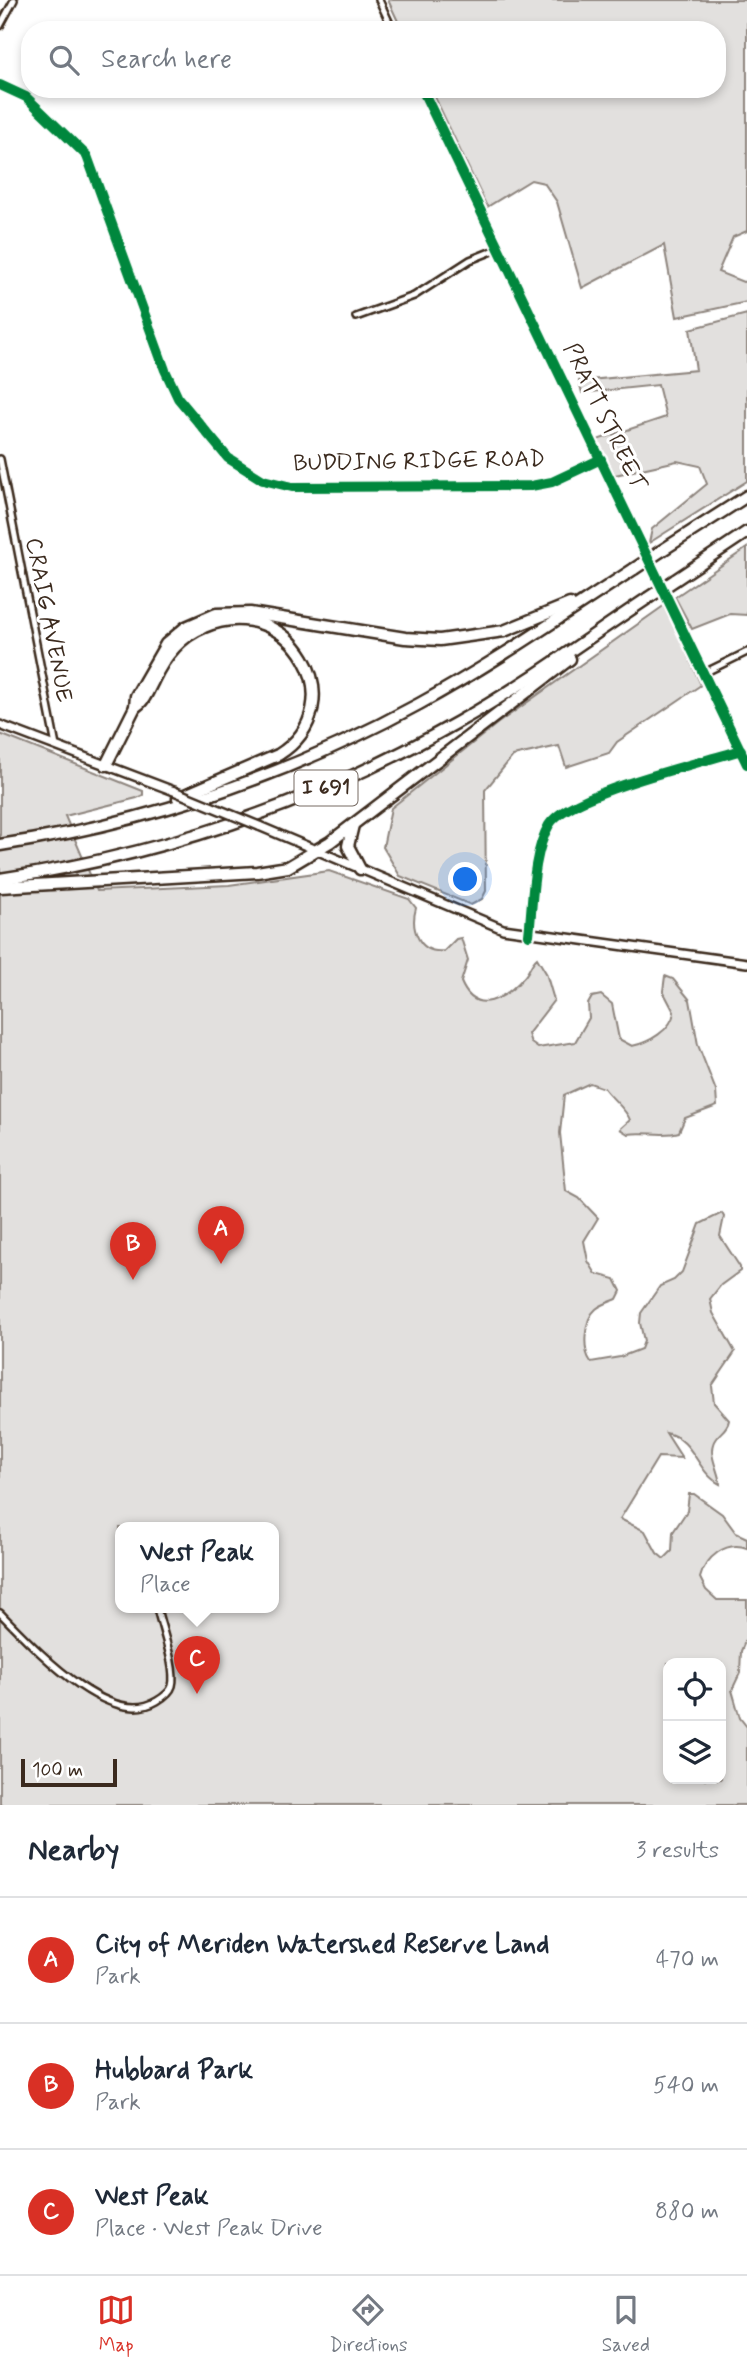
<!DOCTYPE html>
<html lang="en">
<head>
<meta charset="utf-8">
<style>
	:root { --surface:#fff; --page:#f2f2f3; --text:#1f2937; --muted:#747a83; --line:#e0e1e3; --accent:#d93025 }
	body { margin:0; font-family:Mynerve,sans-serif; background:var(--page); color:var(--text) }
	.controls { position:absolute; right:21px; bottom:21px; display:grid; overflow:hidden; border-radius:14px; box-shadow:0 4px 10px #0003 }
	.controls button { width:63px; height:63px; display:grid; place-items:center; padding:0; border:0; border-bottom:2px solid var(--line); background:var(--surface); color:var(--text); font:35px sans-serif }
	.scale { position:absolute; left:21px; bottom:18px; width:96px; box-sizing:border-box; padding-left:7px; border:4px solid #3b2a1e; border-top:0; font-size:19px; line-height:24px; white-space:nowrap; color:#3b2a1e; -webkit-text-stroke:5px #fff; paint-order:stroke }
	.you { position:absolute; left:466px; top:880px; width:24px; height:24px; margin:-18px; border:5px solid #fff; border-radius:50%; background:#1a73e8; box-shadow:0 0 0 10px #1a73e833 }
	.badge { display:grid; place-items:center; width:46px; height:46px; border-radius:50%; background:var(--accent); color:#fff; font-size:23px; font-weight:700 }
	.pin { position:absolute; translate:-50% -58px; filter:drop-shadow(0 2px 4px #0008) }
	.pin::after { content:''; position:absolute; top:37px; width:24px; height:21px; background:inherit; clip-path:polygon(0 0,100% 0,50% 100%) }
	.popup { position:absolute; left:115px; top:1522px; width:164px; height:91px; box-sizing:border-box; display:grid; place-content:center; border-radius:14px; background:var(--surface); filter:drop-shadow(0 2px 5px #0005); font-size:23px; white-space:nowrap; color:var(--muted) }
	.popup b { font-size:26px; color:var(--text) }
	.popup::after { content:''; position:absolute; left:50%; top:100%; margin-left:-14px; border:14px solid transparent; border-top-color:var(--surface) }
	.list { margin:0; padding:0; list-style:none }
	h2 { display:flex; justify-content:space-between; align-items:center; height:91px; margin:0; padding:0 28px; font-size:30px }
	h2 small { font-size:23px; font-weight:400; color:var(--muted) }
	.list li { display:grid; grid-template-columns:46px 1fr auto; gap:21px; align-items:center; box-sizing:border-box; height:126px; padding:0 28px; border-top:2px solid var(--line) }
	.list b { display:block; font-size:26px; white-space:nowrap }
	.list p { margin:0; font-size:23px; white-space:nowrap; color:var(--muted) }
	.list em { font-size:23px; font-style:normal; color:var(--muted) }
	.icon { flex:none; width:38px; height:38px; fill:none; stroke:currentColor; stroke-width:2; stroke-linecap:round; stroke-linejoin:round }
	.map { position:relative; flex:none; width:747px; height:1805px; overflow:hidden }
	.search { position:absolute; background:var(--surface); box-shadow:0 4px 10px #0003; left:21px; right:21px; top:21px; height:77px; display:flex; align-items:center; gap:18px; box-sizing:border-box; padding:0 24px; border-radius:28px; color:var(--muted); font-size:26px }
	.sheet { height:469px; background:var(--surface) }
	nav { display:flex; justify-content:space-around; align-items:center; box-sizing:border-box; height:98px; border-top:2px solid var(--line); background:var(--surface); font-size:19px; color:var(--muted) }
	nav a { display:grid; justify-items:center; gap:4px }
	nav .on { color:var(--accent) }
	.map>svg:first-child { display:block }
</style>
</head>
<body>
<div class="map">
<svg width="747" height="1805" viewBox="0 0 747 1805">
	<rect width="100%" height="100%" fill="#fff"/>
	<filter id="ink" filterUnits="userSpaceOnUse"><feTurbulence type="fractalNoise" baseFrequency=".0143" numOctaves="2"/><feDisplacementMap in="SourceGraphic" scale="14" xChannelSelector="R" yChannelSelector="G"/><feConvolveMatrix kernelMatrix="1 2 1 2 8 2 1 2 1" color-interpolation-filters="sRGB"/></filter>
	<g filter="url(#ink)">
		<!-- green -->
		<g fill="#e2e0de" stroke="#8e857e" stroke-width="2" fill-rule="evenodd">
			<polygon points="388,0 747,0 747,231 733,237 718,272 743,282 747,281 747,302 677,317 664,245 582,288 557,202 544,183 531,180 487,207 431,89 717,89 717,30 402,30"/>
			<polygon points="747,314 747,481 649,543 652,529 707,484 700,466 677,461 615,475 597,440 666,417 658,385 582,393 579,381 696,370 690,329"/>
			<polygon points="747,548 747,615 730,614 692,629 675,597"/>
			<polygon points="665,605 701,685 617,742 609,753 566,767 559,746 513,756 485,790 486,891 482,899 471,905 400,876 383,847 391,808 498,723"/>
			<path d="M0,734L143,791V795L137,798L65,816L97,891L229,885L329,871L409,899L416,908C410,929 419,954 444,951L456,939L461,938L468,960L461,982C476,1018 506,998 525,976C530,970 531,963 537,958L546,973L554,1000L528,1034L531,1043L538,1048L575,1042L589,1018L588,1004L592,997L601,995L612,1004L619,1039L632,1046C648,1043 672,1030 674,1012L663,991L665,976L673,979L690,1000L698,1045L716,1091L717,1106L685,1118L679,1132C664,1137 645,1131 628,1134L620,1129L630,1120C627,1110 611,1098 604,1088L590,1083L564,1095L560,1133L566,1191L579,1198L598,1218L584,1241L588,1261L596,1274L615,1279L621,1291L617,1299C610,1302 602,1304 596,1309C584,1319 582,1350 591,1362L620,1357L641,1349L644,1341L640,1323L641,1313L660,1286L674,1280L682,1272L700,1224L722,1213L724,1217L720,1236L740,1267V1271L721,1285L710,1299L713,1313L735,1352L712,1386L714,1403L729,1420C727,1432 716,1433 713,1444C709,1456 719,1472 720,1484C696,1472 695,1439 666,1433L682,1458L658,1457L620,1519L645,1531L657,1553L664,1559L672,1551L673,1532L687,1511L689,1494H694L722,1514L736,1533L747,1538V1548C726,1540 705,1558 700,1578L706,1590L717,1600H747V1637L741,1651L740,1673L732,1690L740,1718L747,1727V1805H0ZM120,1528H274V1608H120ZM668,1663H721V1779H668Z"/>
		</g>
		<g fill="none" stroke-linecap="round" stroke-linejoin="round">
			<!-- minor casing -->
			<g stroke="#3b2a1e" stroke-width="10">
				<g id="minor">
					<polyline points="379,0 393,30"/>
					<polyline points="0,26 14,0"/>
					<polyline points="0,85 26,97 87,156 165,370 178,398 228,458 263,480 292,487 531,486 552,482 601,459"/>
					<polyline points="422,89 747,764"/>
					<polyline points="356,317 414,296 470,260 500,248"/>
					<polyline points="0,459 56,746"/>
					<polyline points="704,673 747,652"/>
					<path d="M529,935C533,901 532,855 549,825C568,793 701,763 741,750"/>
					<path d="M0,1613C32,1645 108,1730 157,1701C162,1698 170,1693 172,1686C177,1669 161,1627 157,1608"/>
				</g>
			</g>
			<!-- secondary casing -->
			<g stroke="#3b2a1e" stroke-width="12">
				<g id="secondary">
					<polyline points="0,725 174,791"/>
					<polyline points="259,826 503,929 747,963"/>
				</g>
			</g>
			<!-- motorway casing -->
			<g stroke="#3b2a1e" stroke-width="15">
				<g id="motorway">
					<polyline points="661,551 747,496"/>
					<polyline points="675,580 747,532"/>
					<polyline points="135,707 136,696 166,644 186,627 216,614 250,613 405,638 440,640 504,631 570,604"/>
					<path d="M106,765L135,707C145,701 148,690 153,681C164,657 179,637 204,627C290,590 358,705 278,755L178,798"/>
					<polyline points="353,825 348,846 360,869"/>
					<path d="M0,845C147,823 289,775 419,704C493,664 563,615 634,569"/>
					<path d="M0,879C161,855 316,803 458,722C524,685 585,640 648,598"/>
					<polyline points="0,887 257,872 288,867 330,842 570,659"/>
				</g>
			</g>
			<!-- minor -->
			<use href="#minor" stroke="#fff" stroke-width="5"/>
			<!-- secondary -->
			<use href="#secondary" stroke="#fff" stroke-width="7"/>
			<!-- motorway -->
			<use href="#motorway" stroke="#fff" stroke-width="10"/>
			<!-- secondary-bridge casing -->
			<g stroke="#3b2a1e" stroke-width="12" stroke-linecap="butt">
				<polyline id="secondary-bridge" points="174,791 259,826"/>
			</g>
			<!-- motorway-bridge casing -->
			<g stroke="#3b2a1e" stroke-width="15" stroke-linecap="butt">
				<g id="motorway-bridge">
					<polyline points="634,569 661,551"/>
					<polyline points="648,598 675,580"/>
				</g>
			</g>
			<!-- secondary-bridge -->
			<use href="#secondary-bridge" stroke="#fff" stroke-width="7"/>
			<!-- motorway-bridge -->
			<use href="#motorway-bridge" stroke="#fff" stroke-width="10"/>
			<!-- cycleway casing -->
			<g stroke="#fff" stroke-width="15">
				<g id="cycleway">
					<polyline points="0,85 26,97 87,156 165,370 178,398 228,458 263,480 292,487 531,486 552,482 601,459"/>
					<polyline points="422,89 747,764"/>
					<path d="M529,935C533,901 532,855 549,825C568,793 701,763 741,750"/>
				</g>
			</g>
			<!-- cycleway -->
			<use href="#cycleway" stroke="#00873e" stroke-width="10"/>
		</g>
	</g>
	<g text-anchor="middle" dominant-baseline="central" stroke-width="6" stroke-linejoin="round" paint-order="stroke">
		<!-- shield labels -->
		<rect fill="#fff" stroke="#766a62" stroke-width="2" x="294.5" y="770.5" width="63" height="35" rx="5"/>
		<g font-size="21" font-weight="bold" fill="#3b2a1e">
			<text x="326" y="788">I 691</text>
		</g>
		<!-- street labels -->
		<g font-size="23" fill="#3b2a1e" stroke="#fff">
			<text transform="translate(604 417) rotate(64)">PRATT STREET</text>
			<text transform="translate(419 462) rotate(-1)">BUDDING RIDGE ROAD</text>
			<text transform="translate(48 620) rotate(79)">CRAIG AVENUE</text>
		</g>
	</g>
</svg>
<div class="controls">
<button><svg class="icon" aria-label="locate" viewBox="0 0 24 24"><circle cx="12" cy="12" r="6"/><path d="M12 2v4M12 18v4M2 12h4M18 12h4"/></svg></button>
<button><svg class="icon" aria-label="layers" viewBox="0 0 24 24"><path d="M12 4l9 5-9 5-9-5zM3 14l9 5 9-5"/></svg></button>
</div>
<div class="scale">100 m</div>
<div class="you"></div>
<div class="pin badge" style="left:221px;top:1264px">A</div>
<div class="pin badge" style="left:133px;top:1280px">B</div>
<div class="pin badge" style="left:197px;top:1694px">C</div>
<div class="popup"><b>West Peak</b>Place</div>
<div class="search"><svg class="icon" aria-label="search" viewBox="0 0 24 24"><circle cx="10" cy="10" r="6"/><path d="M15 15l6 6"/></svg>Search here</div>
</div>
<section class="sheet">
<h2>Nearby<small>3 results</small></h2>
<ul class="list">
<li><span class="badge">A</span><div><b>City of Meriden Watershed Reserve Land</b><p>Park</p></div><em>470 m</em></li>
<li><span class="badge">B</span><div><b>Hubbard Park</b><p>Park</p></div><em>540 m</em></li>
<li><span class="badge">C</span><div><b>West Peak</b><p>Place · West Peak Drive</p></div><em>880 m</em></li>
</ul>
</section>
<nav>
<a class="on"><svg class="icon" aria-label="map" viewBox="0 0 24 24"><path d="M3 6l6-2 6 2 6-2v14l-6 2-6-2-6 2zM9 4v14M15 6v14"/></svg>Map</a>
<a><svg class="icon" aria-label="directions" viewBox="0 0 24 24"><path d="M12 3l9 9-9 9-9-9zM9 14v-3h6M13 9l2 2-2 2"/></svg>Directions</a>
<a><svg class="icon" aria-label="saved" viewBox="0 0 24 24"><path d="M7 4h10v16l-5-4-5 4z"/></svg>Saved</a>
</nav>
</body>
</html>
